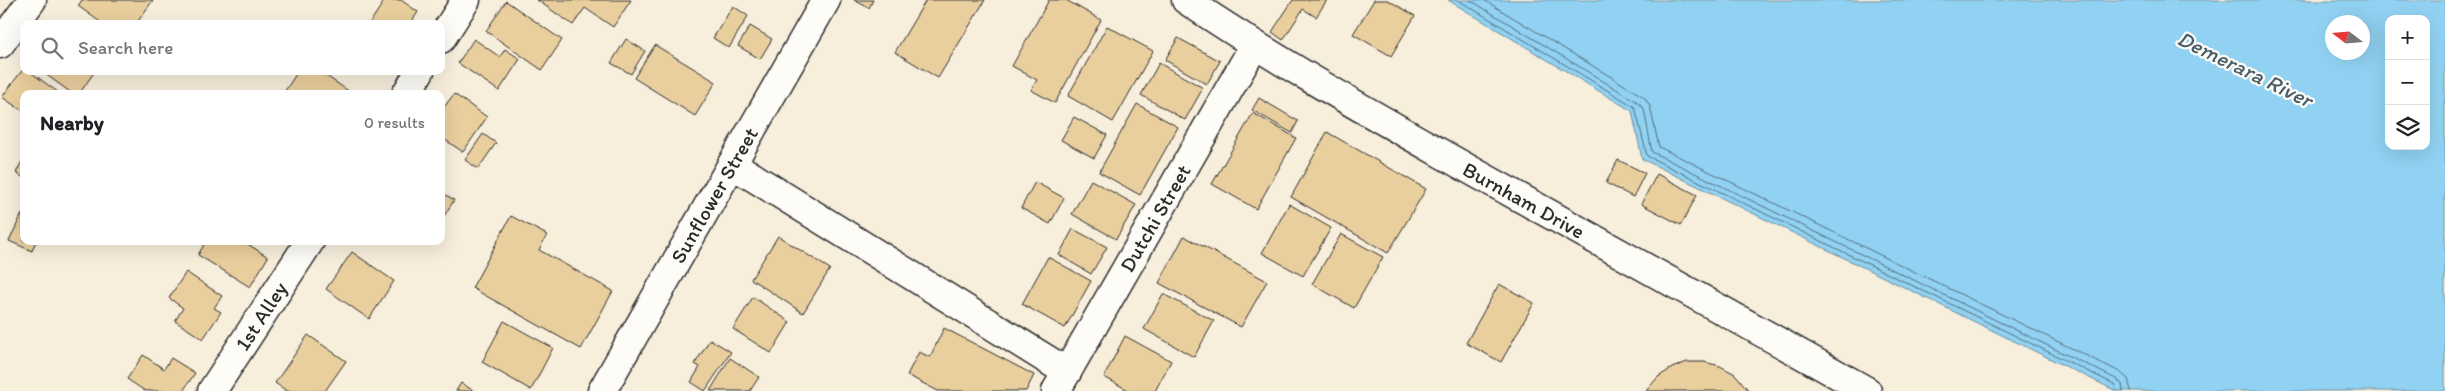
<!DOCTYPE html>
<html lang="en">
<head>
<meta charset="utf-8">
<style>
	:root { --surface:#fff; --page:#f6f6f6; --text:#202124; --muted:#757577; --line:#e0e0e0 }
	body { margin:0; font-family:Itim,sans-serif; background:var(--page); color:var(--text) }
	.controls { position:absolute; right:15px; top:15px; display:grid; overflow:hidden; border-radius:10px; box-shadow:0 5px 20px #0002 }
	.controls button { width:45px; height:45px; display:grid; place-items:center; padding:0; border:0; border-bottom:1px solid var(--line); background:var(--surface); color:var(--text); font:25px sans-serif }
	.compass { position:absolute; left:2325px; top:15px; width:45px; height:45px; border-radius:50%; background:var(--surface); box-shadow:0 5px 20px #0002; rotate:286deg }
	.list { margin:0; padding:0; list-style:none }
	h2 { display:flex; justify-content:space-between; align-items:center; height:65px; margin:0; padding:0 20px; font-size:21px }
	h2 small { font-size:16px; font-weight:400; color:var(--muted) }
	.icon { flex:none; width:28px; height:28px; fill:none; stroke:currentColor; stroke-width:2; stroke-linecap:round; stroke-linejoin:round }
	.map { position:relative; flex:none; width:2445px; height:391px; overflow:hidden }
	.search { position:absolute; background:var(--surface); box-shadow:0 5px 20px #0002; left:20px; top:20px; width:425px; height:55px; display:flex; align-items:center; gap:12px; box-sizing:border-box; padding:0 18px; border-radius:10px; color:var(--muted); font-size:19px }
	.panel { position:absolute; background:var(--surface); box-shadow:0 5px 20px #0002; left:20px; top:90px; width:425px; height:155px; border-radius:10px }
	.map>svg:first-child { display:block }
</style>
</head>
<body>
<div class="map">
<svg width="2445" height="391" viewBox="0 0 2445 391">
	<rect width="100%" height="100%" fill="#f7eedc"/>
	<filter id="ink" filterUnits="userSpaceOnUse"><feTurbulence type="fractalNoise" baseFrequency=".02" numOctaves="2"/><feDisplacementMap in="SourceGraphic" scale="10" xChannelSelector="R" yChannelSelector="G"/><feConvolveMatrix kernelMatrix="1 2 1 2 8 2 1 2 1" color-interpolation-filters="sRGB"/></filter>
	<g filter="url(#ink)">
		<!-- water -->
		<path fill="#91d2f2" stroke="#688fa2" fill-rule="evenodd" d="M1448,0H2445V391H2116L1642,159L1632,111ZM2389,19H2426V146H2389ZM2332,22H2362V52H2332Z"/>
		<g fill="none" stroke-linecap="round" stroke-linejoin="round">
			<!-- shore -->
			<g stroke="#546e7b" stroke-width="1">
				<polyline points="1458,0 1635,107 1647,156 2114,384 2117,391"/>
				<polyline points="1470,0 1639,103 1644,109 1652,152 2116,379 2122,384 2123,391"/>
				<polyline points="1484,0 1644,97 1650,106 1659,147 2120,372 2128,379 2131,391"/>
			</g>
		</g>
		<!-- building -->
		<g fill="#eacf9e" stroke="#2b2b2b">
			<polygon points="82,0 153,0 136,24 103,24 78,6"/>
			<polygon points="385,0 401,0 418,12 410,24 369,24"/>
			<polygon points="537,0 631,0 613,27 585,8 573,25"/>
			<polygon points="854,0 873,0 869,8"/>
			<polygon points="926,0 985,0 938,78 895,52"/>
			<polygon points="1049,0 1066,0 1101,20 1055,103 1031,90 1037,80 1012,66"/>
			<polygon points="1293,0 1327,0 1316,17 1303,9 1283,40 1272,32"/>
			<polygon points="1374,0 1388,0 1415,16 1391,56 1353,34"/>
			<polygon points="506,1 562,40 542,70 486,31"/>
			<polygon points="733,6 748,16 729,48 713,38"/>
			<polygon points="750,26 772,39 760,59 738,46"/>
			<polygon points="1107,26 1153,51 1113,122 1068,96"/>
			<polygon points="1178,38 1220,61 1207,84 1165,60"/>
			<polygon points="474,39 500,57 505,49 520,59 499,91 458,63"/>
			<polygon points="626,39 645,51 631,74 611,63"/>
			<polygon points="655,45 716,82 695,116 634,78"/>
			<polygon points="1159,63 1203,88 1185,120 1141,95"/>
			<polygon points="24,68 24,71 29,71 59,93 24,94 24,112 2,97"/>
			<polygon points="41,71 95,71 79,94 73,94"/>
			<polygon points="298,71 319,71 353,94 283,94"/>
			<polygon points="454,94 487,117 463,152 441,137 441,111"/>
			<polygon points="1259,98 1298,121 1292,133 1252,110"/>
			<polygon points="1137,104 1178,127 1140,195 1099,172"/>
			<polygon points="1253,113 1296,138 1256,209 1212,184"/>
			<polygon points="1074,117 1107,135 1094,158 1061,140"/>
			<polygon points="1327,132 1426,189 1388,253 1291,197"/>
			<polygon points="483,134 496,143 478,169 465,160"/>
			<polygon points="24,157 24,178 16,173"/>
			<polygon points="1618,160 1645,173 1633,197 1606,183"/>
			<polygon points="1657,174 1697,195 1681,225 1641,204"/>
			<polygon points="1091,180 1136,205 1116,239 1072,214"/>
			<polygon points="1035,182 1064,198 1050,224 1021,208"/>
			<polygon points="441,192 454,200 441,221"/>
			<polygon points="1289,204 1331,228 1303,276 1262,253"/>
			<polygon points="22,214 24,241 36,241 32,251 9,241"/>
			<polygon points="511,216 547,235 539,250 613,291 581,349 472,288"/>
			<polygon points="1073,229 1107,247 1091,274 1059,255"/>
			<polygon points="1341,234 1383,257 1354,308 1312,284"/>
			<polygon points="778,236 830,269 803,313 751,279"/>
			<polygon points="1184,236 1267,281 1241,327 1159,283"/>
			<polygon points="206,241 243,241 268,257 250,287 198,255"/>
			<polygon points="352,252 394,281 369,319 326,289"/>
			<polygon points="1048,257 1091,281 1065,328 1022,304"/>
			<polygon points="186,272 222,296 214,308 221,312 203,339 175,321 183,308 169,298"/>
			<polygon points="1499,284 1534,303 1501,362 1466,343"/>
			<polygon points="1163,294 1214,321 1194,357 1144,329"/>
			<polygon points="753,297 790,322 771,353 733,329"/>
			<polygon points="504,321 553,348 531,390 482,362"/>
			<polygon points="944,328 1034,375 1026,391 938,391 907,375 919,352 930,357"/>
			<polygon points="308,335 346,361 325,391 287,391 275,383"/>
			<polygon points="1125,336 1171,361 1155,391 1130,391 1104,377"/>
			<polygon points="710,339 731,352 705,391 691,382 700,367 695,364"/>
			<polygon points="143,355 164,369 171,358 195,373 183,391 145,391 127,379"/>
			<polygon points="730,358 759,377 750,391 710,391"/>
			<polygon points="1687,362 1704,362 1720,366 1735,374 1749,391 1646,391 1658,377 1672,368"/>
			<polygon points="461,383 474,391 456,391"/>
		</g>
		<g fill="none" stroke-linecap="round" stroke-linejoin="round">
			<!-- minor casing -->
			<g stroke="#2b2b2b" stroke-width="31">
				<g id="minor">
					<polyline points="441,39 466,0"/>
					<polyline points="0,44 32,0"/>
					<polyline points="406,94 420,71"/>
					<polyline points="732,164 1067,372"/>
					<polyline points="212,391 310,241"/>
					<polyline points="602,391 826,0"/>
					<polyline points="1056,391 1254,46"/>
				</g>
			</g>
			<!-- tertiary casing -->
			<g stroke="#2b2b2b" stroke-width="31">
				<path id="tertiary" d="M1186,0C1279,63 1377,117 1474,172C1605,246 1736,319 1867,391"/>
			</g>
			<!-- minor -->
			<use href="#minor" stroke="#fdfcf7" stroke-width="28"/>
			<!-- tertiary -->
			<use href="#tertiary" stroke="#fdfcf7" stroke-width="28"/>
		</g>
	</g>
	<g text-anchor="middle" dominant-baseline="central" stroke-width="4.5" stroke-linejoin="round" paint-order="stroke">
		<!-- street labels -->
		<g font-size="21" fill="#2b2b2b" stroke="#fdfcf7">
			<text transform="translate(714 195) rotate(-60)">Sunflower Street</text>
			<text transform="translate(1524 200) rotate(29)">Burnham Drive</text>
			<text transform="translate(1155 218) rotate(-60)">Dutchi Street</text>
			<text transform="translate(261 316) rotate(-57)">1st Alley</text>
		</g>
		<!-- water labels -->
		<g font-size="22" font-style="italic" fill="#4a5d67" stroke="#fdfcf7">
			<text transform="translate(2245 69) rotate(26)">Demerara River</text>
		</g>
	</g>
</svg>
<div class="controls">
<button>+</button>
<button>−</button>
<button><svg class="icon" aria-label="layers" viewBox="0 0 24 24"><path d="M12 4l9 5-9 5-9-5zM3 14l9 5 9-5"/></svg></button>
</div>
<svg class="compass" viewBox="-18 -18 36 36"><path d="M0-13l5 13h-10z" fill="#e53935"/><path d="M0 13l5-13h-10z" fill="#757577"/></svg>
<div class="search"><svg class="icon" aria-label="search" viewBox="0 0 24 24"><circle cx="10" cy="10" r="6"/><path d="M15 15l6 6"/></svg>Search here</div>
<section class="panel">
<h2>Nearby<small>0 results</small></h2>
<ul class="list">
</ul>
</section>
</div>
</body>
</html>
